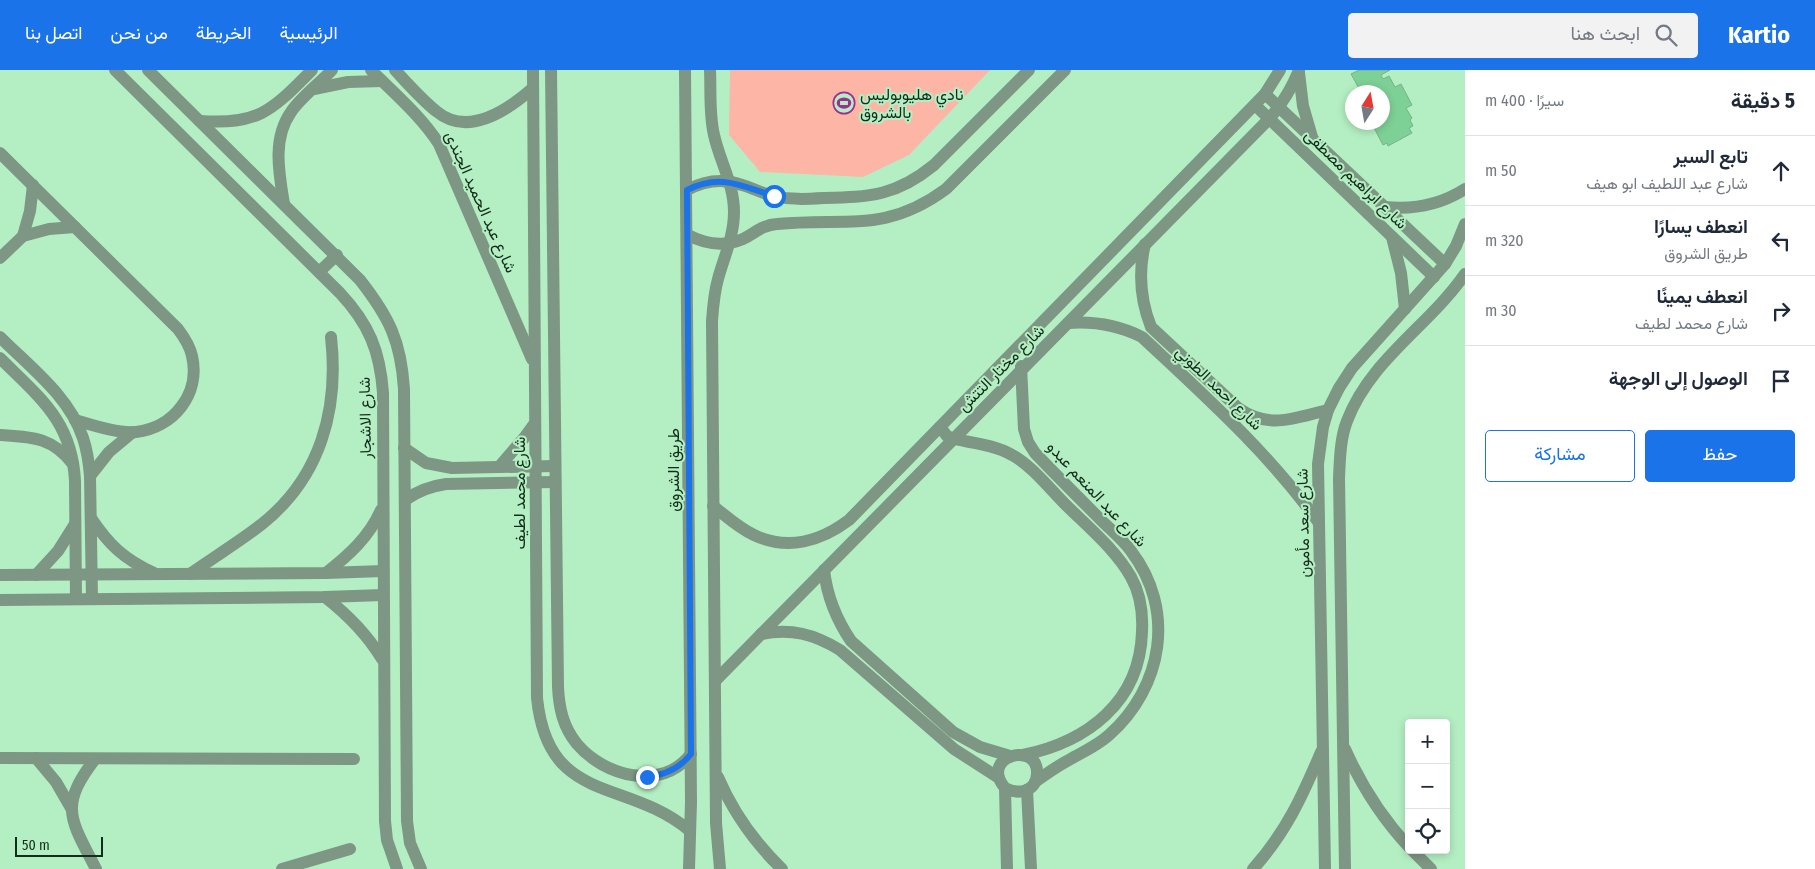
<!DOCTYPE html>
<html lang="ar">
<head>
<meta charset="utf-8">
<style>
	:root { --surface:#fff; --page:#f2f2f3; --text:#1f2937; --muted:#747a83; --line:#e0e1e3; --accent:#1a73e8 }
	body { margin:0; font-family:"Fira Sans Condensed",Vazirmatn,sans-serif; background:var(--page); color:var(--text); direction:rtl }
	.controls { position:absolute; right:15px; bottom:15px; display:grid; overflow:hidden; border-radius:5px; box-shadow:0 2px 8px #0003 }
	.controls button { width:45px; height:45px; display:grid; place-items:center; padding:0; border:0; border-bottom:1px solid var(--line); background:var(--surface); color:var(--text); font:25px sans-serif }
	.compass { position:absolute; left:1345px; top:15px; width:45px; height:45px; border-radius:50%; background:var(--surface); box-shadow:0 2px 8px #0003; rotate:11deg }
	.scale { position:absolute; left:15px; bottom:12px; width:88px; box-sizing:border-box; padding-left:5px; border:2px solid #142c1b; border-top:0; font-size:14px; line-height:18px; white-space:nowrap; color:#142c1b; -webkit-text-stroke:4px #b4efc3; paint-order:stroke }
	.stop { position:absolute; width:15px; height:15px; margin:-11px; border:4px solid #1a73e8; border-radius:50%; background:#fff }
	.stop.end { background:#1a73e8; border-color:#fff; box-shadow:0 1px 5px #0008 }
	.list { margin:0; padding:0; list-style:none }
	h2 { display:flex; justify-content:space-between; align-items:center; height:65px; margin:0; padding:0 20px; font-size:21px }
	h2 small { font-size:16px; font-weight:400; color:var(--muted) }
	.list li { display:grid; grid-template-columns:32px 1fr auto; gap:15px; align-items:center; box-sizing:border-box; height:70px; padding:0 20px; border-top:1px solid var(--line) }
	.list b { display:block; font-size:19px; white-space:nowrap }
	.list p { margin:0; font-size:16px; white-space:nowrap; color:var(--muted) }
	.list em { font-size:16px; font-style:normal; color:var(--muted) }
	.actions { display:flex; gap:10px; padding:15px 20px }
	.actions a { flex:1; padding:11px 0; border:1px solid var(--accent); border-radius:5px; text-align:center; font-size:18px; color:var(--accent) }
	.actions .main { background:var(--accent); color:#fff }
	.icon { flex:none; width:28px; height:28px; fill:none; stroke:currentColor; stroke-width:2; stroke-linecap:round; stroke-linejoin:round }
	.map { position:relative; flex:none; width:1465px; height:799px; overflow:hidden; direction:ltr }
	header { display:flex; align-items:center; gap:30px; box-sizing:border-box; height:70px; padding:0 25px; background:var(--accent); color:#fff }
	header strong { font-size:24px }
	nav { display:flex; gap:28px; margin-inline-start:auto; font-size:18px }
	.search { width:350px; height:45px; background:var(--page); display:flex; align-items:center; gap:12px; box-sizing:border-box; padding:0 18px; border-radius:5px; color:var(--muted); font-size:19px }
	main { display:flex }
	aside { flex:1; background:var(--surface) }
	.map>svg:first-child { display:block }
</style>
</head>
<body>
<header>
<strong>Kartio</strong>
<div class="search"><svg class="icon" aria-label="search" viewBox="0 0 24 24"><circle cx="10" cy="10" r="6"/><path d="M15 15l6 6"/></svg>ابحث هنا</div>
<nav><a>الرئيسية</a><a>الخريطة</a><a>من نحن</a><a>اتصل بنا</a></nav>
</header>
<main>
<aside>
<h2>5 دقيقة<small>سيرًا · 400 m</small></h2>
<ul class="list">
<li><svg class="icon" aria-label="ahead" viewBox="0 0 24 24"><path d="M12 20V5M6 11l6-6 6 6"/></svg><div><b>تابع السير</b><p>شارع عبد اللطيف ابو هيف</p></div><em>50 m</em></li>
<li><svg class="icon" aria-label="left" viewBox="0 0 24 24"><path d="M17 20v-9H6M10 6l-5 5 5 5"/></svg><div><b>انعطف يسارًا</b><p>طريق الشروق</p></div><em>320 m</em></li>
<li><svg class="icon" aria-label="right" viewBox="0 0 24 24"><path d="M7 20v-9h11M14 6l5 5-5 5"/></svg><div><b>انعطف يمينًا</b><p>شارع محمد لطيف</p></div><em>30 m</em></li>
<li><svg class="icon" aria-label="arrive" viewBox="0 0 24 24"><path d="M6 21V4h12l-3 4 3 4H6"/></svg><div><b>الوصول إلى الوجهة</b></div></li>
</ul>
<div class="actions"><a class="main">حفظ</a><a>مشاركة</a></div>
</aside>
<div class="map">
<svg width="1465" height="799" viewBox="0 0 1465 799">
	<rect width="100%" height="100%" fill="#b4efc3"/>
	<!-- green -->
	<polygon fill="#fdb5a6" points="730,0 990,0 909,85 863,107 760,102 729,65"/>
	<!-- building -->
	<polygon fill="#7dd096" stroke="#79b389" points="1359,0 1390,0 1381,5 1383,9 1389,6 1395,17 1401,14 1412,35 1406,38 1412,48 1410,50 1413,56 1409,58 1412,63 1388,76 1387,73 1383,75 1371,52 1382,52 1382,22 1359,22 1361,22 1351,4"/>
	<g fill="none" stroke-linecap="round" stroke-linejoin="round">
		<!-- minor -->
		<g stroke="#7e9684" stroke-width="12">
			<path d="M115,0L340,223C369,254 380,281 383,323L385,751L387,770L397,799"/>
			<path d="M148,0L360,210C389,247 401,271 404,319L407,751L410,773L421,799"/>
			<path d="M371,0C395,24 421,46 439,74L532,289"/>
			<path d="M395,0C408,14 421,29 436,41C468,68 508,40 533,18"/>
			<path d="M533,0L537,628C548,736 626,707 690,761"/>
			<path d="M551,0L558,617C559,638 563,657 577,674C604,706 662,722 691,684"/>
			<polyline points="685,0 691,732 689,799"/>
			<path d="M710,0C711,21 709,44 714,65C720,92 734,114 734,142C734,166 724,187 718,209C714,223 713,237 712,251L716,753L720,799"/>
			<polyline points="1299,3 1303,36 1312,67"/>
			<polyline points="314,19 348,12 382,11"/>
			<polyline points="1265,24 1445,194"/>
			<polyline points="1255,35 1434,207"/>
			<path d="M200,51C260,55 272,40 312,0"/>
			<path d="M0,83L178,259C184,267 190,276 192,286C201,324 173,358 136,362C119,364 92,355 75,350"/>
			<path d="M687,120C704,111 723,108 742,115C753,118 763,124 774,126C791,130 807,129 824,128C870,127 896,126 934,95L1029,0"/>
			<path d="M284,134C279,103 272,69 291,42C299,29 321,12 332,0"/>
			<path d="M1385,137C1414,140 1440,135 1465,119"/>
			<path d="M688,165C705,174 724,177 743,169C755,163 762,155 777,154C846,147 885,164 946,119L1065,0"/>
			<polyline points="23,166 30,141 33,115"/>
			<polyline points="1392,167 1401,203 1405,239"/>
			<path d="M1145,174C1138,203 1140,229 1151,257L1238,338C1269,360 1294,348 1328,340"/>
			<polyline points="0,188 23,166 49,159 75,157"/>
			<polyline points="319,202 337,185"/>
			<path d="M1068,253C1095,251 1118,255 1142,267C1205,326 1269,383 1319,453"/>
			<path d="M0,267C30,297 69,326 83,368C87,380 89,393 90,406L92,529"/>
			<path d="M0,288C40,328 72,351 75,411L76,529"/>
			<path d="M1021,296L1024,359L1028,372L1035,383C1057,406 1079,428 1102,451C1111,460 1123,470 1131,481C1176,540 1163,617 1109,665C1097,676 1081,683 1067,691C1056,697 1046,704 1035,712"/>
			<path d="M940,357L947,366L954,369C973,373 995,375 1012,385C1031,395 1050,419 1065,434C1088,457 1115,479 1131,507C1140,523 1143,544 1142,562C1140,632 1087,672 1023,685"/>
			<path d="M0,365C32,367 52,367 73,394"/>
			<polyline points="404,378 426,393 452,398 555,396"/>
			<polyline points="499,397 524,368 535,353"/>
			<polyline points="90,406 109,382 133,362"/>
			<path d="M405,430C418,421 430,416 446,414L555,412"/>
			<path d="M713,436C726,446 739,458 754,465C788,481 821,471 849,450L1265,24L1280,0"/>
			<path d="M91,448C109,475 124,489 154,503"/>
			<path d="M824,500C827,526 836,549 851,571L953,662L980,677L1010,686"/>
			<path d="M326,503C349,485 369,467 381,440"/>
			<path d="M190,504C214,487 239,472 262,454C321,407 339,339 331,267"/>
			<polyline points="0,505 326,503 383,501"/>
			<polyline points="36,505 58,481 75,454"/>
			<path d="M325,527C348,545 367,564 382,589"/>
			<polyline points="0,530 325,527 383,525"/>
			<path d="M761,564C791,558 814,564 840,580L954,679L999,708"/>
			<path d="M715,611L1269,49C1282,34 1292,18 1299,0"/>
			<path d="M1345,679C1361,715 1382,748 1409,777"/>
			<polyline points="0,688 354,689"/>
			<polyline points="36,688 56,712 71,738"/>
			<path d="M95,689C58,737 71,750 96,799"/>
			<path d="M718,707C733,742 754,772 782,799"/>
			<path d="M1005,718C1018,725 1036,722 1037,704C1039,670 978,686 1005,718L1007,799"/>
			<polyline points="1027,720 1031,799"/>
			<polyline points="1412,780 1431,799"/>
			<polyline points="282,799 350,779"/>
			<path d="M1253,799C1286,762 1302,727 1321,682"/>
			<polyline points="1325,799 1318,394 1323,357 1328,340 1339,318 1352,298 1445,194 1456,176 1465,154"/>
			<path d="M1345,799L1339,408C1340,389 1340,369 1347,351C1370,290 1429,256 1465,204"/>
		</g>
	</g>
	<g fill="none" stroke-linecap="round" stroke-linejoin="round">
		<!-- route -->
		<path stroke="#1a73e8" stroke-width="6" d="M647,707C665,705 680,698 691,684L687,120C721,103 741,116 774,126"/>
	</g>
	<!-- icons -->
	<defs>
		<g id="stadium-ring" transform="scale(1.125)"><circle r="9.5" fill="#b4efc3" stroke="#9c3091" stroke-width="1.5"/><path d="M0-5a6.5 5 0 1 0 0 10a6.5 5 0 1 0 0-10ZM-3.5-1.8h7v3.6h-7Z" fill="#9c3091"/></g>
	</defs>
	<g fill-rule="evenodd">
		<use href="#stadium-ring" x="844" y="33"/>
	</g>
	<g text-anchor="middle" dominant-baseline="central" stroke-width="4" stroke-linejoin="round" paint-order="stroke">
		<!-- poi labels -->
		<g font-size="16" fill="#142c1b" stroke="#b4efc3" text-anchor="start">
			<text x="860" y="24">نادي هليوبوليس<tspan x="860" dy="18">بالشروق</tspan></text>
		</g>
		<!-- street labels -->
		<g font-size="16" fill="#142c1b" stroke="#b4efc3">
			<text transform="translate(1356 109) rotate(44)">شارع ابراهيم مصطفى</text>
			<text transform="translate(481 132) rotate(66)">شارع عبد الحميد الجندى</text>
			<text transform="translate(1001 298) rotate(-45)">شارع مختار التتش</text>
			<text transform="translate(1219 318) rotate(44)">شارع احمد الطوني</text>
			<text transform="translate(365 348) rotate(-91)">شارع الاشجار</text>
			<text transform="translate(673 400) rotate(-90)">طريق الشروق</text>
			<text transform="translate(519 423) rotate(-90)">شارع محمد لطيف</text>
			<text transform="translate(1097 424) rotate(47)">شارع عبد المنعم عبدو</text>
			<text transform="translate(1303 453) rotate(-91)">شارع سعد مأمون</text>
		</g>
	</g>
</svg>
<div class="controls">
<button>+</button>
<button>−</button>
<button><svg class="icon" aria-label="locate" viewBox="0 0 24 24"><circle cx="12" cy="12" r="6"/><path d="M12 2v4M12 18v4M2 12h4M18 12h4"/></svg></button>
</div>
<svg class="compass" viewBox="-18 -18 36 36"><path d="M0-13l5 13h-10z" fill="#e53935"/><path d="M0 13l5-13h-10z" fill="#747a83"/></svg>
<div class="scale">50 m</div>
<div class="stop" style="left:774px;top:126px"></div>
<div class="stop end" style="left:647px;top:707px"></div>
</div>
</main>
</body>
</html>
